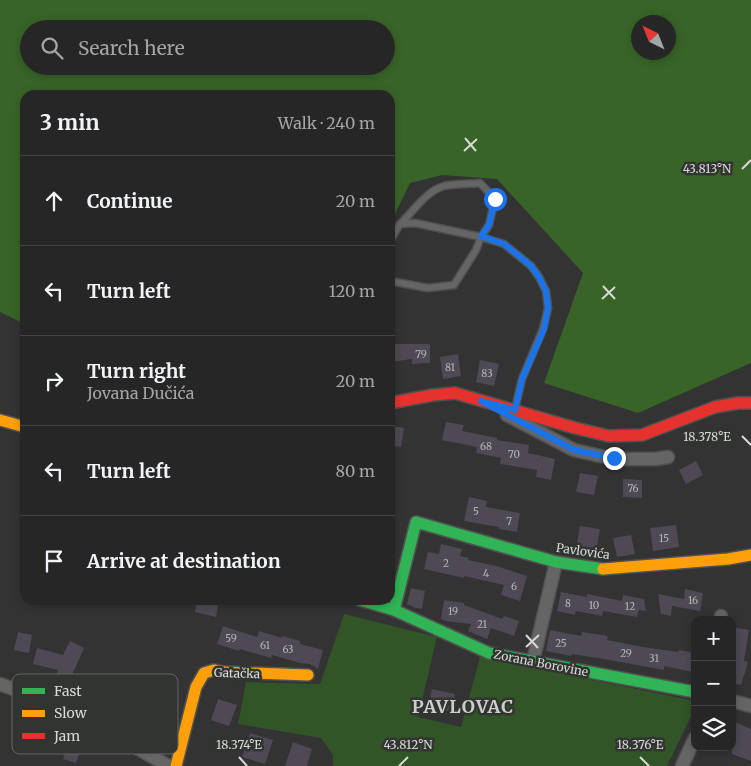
<!DOCTYPE html>
<html lang="en">
<head>
<meta charset="utf-8">
<style>
	:root { --surface:#262626; --page:#323232; --text:#f1f3f6; --muted:#a4a5a7; --line:#424343 }
	body { margin:0; font-family:Merriweather,serif; background:var(--page); color:var(--text) }
	.controls { position:absolute; right:15px; bottom:15px; display:grid; overflow:hidden; border-radius:10px; box-shadow:0 2px 8px #0003 }
	.controls button { width:45px; height:45px; display:grid; place-items:center; padding:0; border:0; border-bottom:1px solid var(--line); background:var(--surface); color:var(--text); font:25px sans-serif }
	.compass { position:absolute; left:631px; top:15px; width:45px; height:45px; border-radius:50%; background:var(--surface); box-shadow:0 2px 8px #0003; rotate:317deg }
	.stop { position:absolute; width:15px; height:15px; margin:-11px; border:4px solid #1a73e8; border-radius:50%; background:#fff }
	.stop.end { background:#1a73e8; border-color:#fff; box-shadow:0 1px 5px #0008 }
	.list { margin:0; padding:0; list-style:none }
	h2 { display:flex; justify-content:space-between; align-items:center; height:65px; margin:0; padding:0 20px; font-size:21px }
	h2 small { font-size:16px; font-weight:400; color:var(--muted) }
	.list li { display:grid; grid-template-columns:32px 1fr auto; gap:15px; align-items:center; box-sizing:border-box; height:90px; padding:0 20px; border-top:1px solid var(--line) }
	.list b { display:block; font-size:19px; white-space:nowrap }
	.list p { margin:0; font-size:16px; white-space:nowrap; color:var(--muted) }
	.list em { font-size:16px; font-style:normal; color:var(--muted) }
	.icon { flex:none; width:28px; height:28px; fill:none; stroke:currentColor; stroke-width:2; stroke-linecap:round; stroke-linejoin:round }
	.map { position:relative; flex:none; width:751px; height:766px; overflow:hidden }
	.search { position:absolute; background:var(--surface); box-shadow:0 2px 8px #0003; left:20px; top:20px; width:375px; height:55px; display:flex; align-items:center; gap:12px; box-sizing:border-box; padding:0 18px; border-radius:28px; color:var(--muted); font-size:19px }
	.panel { position:absolute; background:var(--surface); box-shadow:0 2px 8px #0003; left:20px; top:90px; width:375px; height:515px; border-radius:15px }
	.map>svg:first-child { display:block }
</style>
</head>
<body>
<div class="map">
<svg width="751" height="766" viewBox="0 0 751 766">
	<rect width="100%" height="100%" fill="#323332"/>
	<!-- green -->
	<polygon fill="#315526" points="344,614 437,637 418,717 461,727 480,657 695,701 695,708 667,766 333,766 333,755 321,738 238,724 246,682 320,684"/>
	<!-- forest -->
	<path fill="#386428" fill-rule="evenodd" d="M0,0H751V363L638,413L544,383L583,273L497,179L442,175L410,183L390,224V95H25V324L0,312ZM638,22H668V52H638ZM29,29H386V66H29Z"/>
	<!-- building -->
	<g fill="#4e4954">
		<polygon points="390,344 430,344 430,363 412,364 412,359 390,362"/>
		<polygon points="458,354 461,376 443,379 440,357"/>
		<polygon points="480,360 499,364 494,386 476,382"/>
		<polygon points="446,422 464,425 462,431 497,438 497,440 529,445 528,453 555,459 551,480 536,477 537,470 500,464 501,458 476,453 477,447 442,440"/>
		<polygon points="390,425 404,428 401,447 390,445"/>
		<polygon points="696,461 703,475 686,484 679,470"/>
		<polygon points="580,473 598,476 594,495 576,492"/>
		<polygon points="623,479 642,480 642,498 623,497"/>
		<polygon points="469,497 487,501 486,507 520,513 517,532 499,529 499,527 464,521"/>
		<polygon points="676,525 679,547 653,551 650,528"/>
		<polygon points="580,526 600,529 596,552 576,548"/>
		<polygon points="631,535 635,554 617,557 613,538"/>
		<polygon points="441,544 462,549 460,556 469,558 468,560 496,566 527,576 520,601 501,595 504,585 464,576 464,578 424,569 428,552 439,554"/>
		<polygon points="411,588 425,591 422,609 416,608 407,604"/>
		<polygon points="685,589 703,593 700,611 672,606 671,616 661,614 658,594 684,599"/>
		<polygon points="561,592 587,597 587,594 622,601 623,595 644,599 646,611 639,610 637,617 603,611 602,616 576,611 575,615 557,611"/>
		<polygon points="197,600 219,600 216,617 195,612"/>
		<polygon points="444,600 464,603 464,605 502,619 504,616 519,621 514,636 491,628 487,639 468,631 471,624 445,621 441,619"/>
		<polygon points="223,626 257,637 259,631 282,638 282,636 300,641 300,644 323,650 318,669 314,666 309,664 300,663 272,655 271,658 240,649 239,651 217,644"/>
		<polygon points="732,627 749,630 744,661 748,662 741,685 732,683"/>
		<polygon points="550,630 581,636 582,632 608,636 607,640 643,647 678,652 679,650 695,653 695,663 693,672 664,666 664,670 604,659 572,654 571,656 546,651"/>
		<polygon points="18,632 32,635 29,653 14,650"/>
		<polygon points="70,641 84,648 72,675 77,677 69,699 50,692 58,670 33,664 37,648 63,655"/>
		<polygon points="432,689 455,694 451,712 428,707"/>
		<polygon points="218,699 237,705 229,726 211,720"/>
		<polygon points="732,721 751,729 751,761 732,754"/>
		<polygon points="250,733 273,740 265,764 242,757"/>
		<polygon points="69,742 82,746 76,763 63,759"/>
		<polygon points="293,742 312,749 307,766 285,766"/>
	</g>
	<g fill="none" stroke-linecap="round" stroke-linejoin="round">
		<!-- lane casing -->
		<g stroke="#505150" stroke-width="9">
			<g id="lane">
				<polyline points="390,241 400,224 415,223 481,237 504,244 531,266 539,277 546,291 548,308 543,329 522,379 515,409"/>
				<path d="M390,281L428,288L454,285L476,250L481,237L489,225L495,199L480,183C470,184 453,184 444,186C426,191 413,212 400,224"/>
			</g>
		</g>
		<!-- street casing -->
		<g stroke="#505150" stroke-width="15">
			<g id="street">
				<polyline points="507,415 574,450 614,459 655,459 668,457"/>
				<polyline points="721,620 721,616"/>
				<polyline points="533,661 556,562"/>
				<polyline points="0,684 76,712 168,766"/>
				<polyline points="732,701 751,706"/>
				<polyline points="682,766 695,738"/>
			</g>
		</g>
		<!-- fast casing -->
		<g stroke="#505150" stroke-width="14">
			<g id="fast">
				<polyline points="360,600 394,610 489,653 695,692"/>
				<polyline points="394,610 416,522 556,562 603,569"/>
			</g>
		</g>
		<!-- slow casing -->
		<g stroke="#505150" stroke-width="14">
			<g id="slow">
				<polyline points="0,420 25,427"/>
				<polyline points="603,569 728,559 751,555"/>
				<polyline points="176,766 196,687 204,673 214,670 224,672 308,675"/>
			</g>
		</g>
		<!-- jam casing -->
		<g stroke="#505150" stroke-width="14">
			<polyline id="jam" points="390,403 433,395 455,393 575,428 609,436 642,435 715,407 738,403 751,403"/>
		</g>
		<!-- lane -->
		<use href="#lane" stroke="#646564" stroke-width="6"/>
		<!-- street -->
		<use href="#street" stroke="#646564" stroke-width="12"/>
		<!-- fast -->
		<use href="#fast" stroke="#30b455" stroke-width="11"/>
		<!-- slow -->
		<use href="#slow" stroke="#ff9f0a" stroke-width="11"/>
		<!-- jam -->
		<use href="#jam" stroke="#e5322d" stroke-width="11"/>
	</g>
	<g fill="none" stroke-linecap="round" stroke-linejoin="round">
		<!-- route -->
		<polyline stroke="#1a73e8" stroke-width="6" points="495,199 489,225 481,236 504,244 519,256 531,266 539,277 546,291 548,308 544,329 522,379 515,410 481,401 574,450 614,458"/>
	</g>
	<!-- ticks -->
	<path fill="none" stroke="#d7d9d7" stroke-width="2" d="M465,138L476,151M464,151L477,139M742,169L751,160M603,286L615,299M602,299L615,287M742,436L751,445M526,635L538,648M526,647L539,635M239,757L247,766M640,757L649,766M399,766L408,757"/>
	<g text-anchor="middle" dominant-baseline="central" stroke-width="5" stroke-linejoin="round" paint-order="stroke">
		<!-- number labels -->
		<g font-size="10" fill="#b5b5b6">
			<text x="421" y="354">79</text>
			<text x="450" y="367">81</text>
			<text x="487" y="373">83</text>
			<text x="486" y="446">68</text>
			<text x="514" y="454">70</text>
			<text x="633" y="488">76</text>
			<text x="476" y="511">5</text>
			<text x="509" y="521">7</text>
			<text x="664" y="538">15</text>
			<text x="446" y="563">2</text>
			<text x="486" y="573">4</text>
			<text x="514" y="586">6</text>
			<text x="693" y="600">16</text>
			<text x="568" y="603">8</text>
			<text x="594" y="605">10</text>
			<text x="630" y="606">12</text>
			<text x="453" y="611">19</text>
			<text x="482" y="624">21</text>
			<text x="231" y="638">59</text>
			<text x="561" y="643">25</text>
			<text x="265" y="645">61</text>
			<text x="288" y="649">63</text>
			<text x="626" y="653">29</text>
			<text x="654" y="658">31</text>
		</g>
		<!-- street labels -->
		<g font-size="12" fill="#d7d9d7" stroke="#323431">
			<text transform="translate(583 551) rotate(8)">Pavlovića</text>
			<text transform="translate(541 663) rotate(11)">Zorana Borovine</text>
			<text transform="translate(237 673) rotate(2)">Gatačka</text>
		</g>
		<!-- district labels -->
		<g font-size="18" font-weight="bold" letter-spacing="1" fill="#cccecb" stroke="#323431">
			<text x="463" y="706">PAVLOVAC</text>
		</g>
	</g>
	<!-- legend -->
	<rect x="12" y="674" width="166" height="80" rx="8" fill="#323431" stroke="#646663" stroke-width="1"/>
	<rect x="22" y="688" width="23" height="6" fill="#30b455"/>
	<rect x="22" y="710" width="23" height="7" fill="#ff9f0a"/>
	<rect x="22" y="733" width="23" height="6" fill="#e5322d"/>
	<g font-size="14" fill="#d7d9d7">
		<text x="54" y="696">Fast</text>
		<text x="54" y="718">Slow</text>
		<text x="54" y="741">Jam</text>
	</g>
	<g font-size="12" text-anchor="middle" fill="#d7d9d7" stroke="#323431" stroke-width="5" stroke-linejoin="round" paint-order="stroke">
		<text x="707" y="173">43.813°N</text>
		<text x="707" y="441">18.378°E</text>
		<text x="239" y="749">18.374°E</text>
		<text x="640" y="749">18.376°E</text>
		<text x="408" y="749">43.812°N</text>
	</g>
</svg>
<div class="controls">
<button>+</button>
<button>−</button>
<button><svg class="icon" aria-label="layers" viewBox="0 0 24 24"><path d="M12 4l9 5-9 5-9-5zM3 14l9 5 9-5"/></svg></button>
</div>
<svg class="compass" viewBox="-18 -18 36 36"><path d="M0-13l5 13h-10z" fill="#e53935"/><path d="M0 13l5-13h-10z" fill="#a4a5a7"/></svg>
<div class="stop" style="left:495px;top:199px"></div>
<div class="stop end" style="left:614px;top:458px"></div>
<div class="search"><svg class="icon" aria-label="search" viewBox="0 0 24 24"><circle cx="10" cy="10" r="6"/><path d="M15 15l6 6"/></svg>Search here</div>
<section class="panel">
<h2>3 min<small>Walk · 240 m</small></h2>
<ul class="list">
<li><svg class="icon" aria-label="ahead" viewBox="0 0 24 24"><path d="M12 20V5M6 11l6-6 6 6"/></svg><div><b>Continue</b></div><em>20 m</em></li>
<li><svg class="icon" aria-label="left" viewBox="0 0 24 24"><path d="M17 20v-9H6M10 6l-5 5 5 5"/></svg><div><b>Turn left</b></div><em>120 m</em></li>
<li><svg class="icon" aria-label="right" viewBox="0 0 24 24"><path d="M7 20v-9h11M14 6l5 5-5 5"/></svg><div><b>Turn right</b><p>Jovana Dučića</p></div><em>20 m</em></li>
<li><svg class="icon" aria-label="left" viewBox="0 0 24 24"><path d="M17 20v-9H6M10 6l-5 5 5 5"/></svg><div><b>Turn left</b></div><em>80 m</em></li>
<li><svg class="icon" aria-label="arrive" viewBox="0 0 24 24"><path d="M6 21V4h12l-3 4 3 4H6"/></svg><div><b>Arrive at destination</b></div></li>
</ul>
</section>
</div>
</body>
</html>
